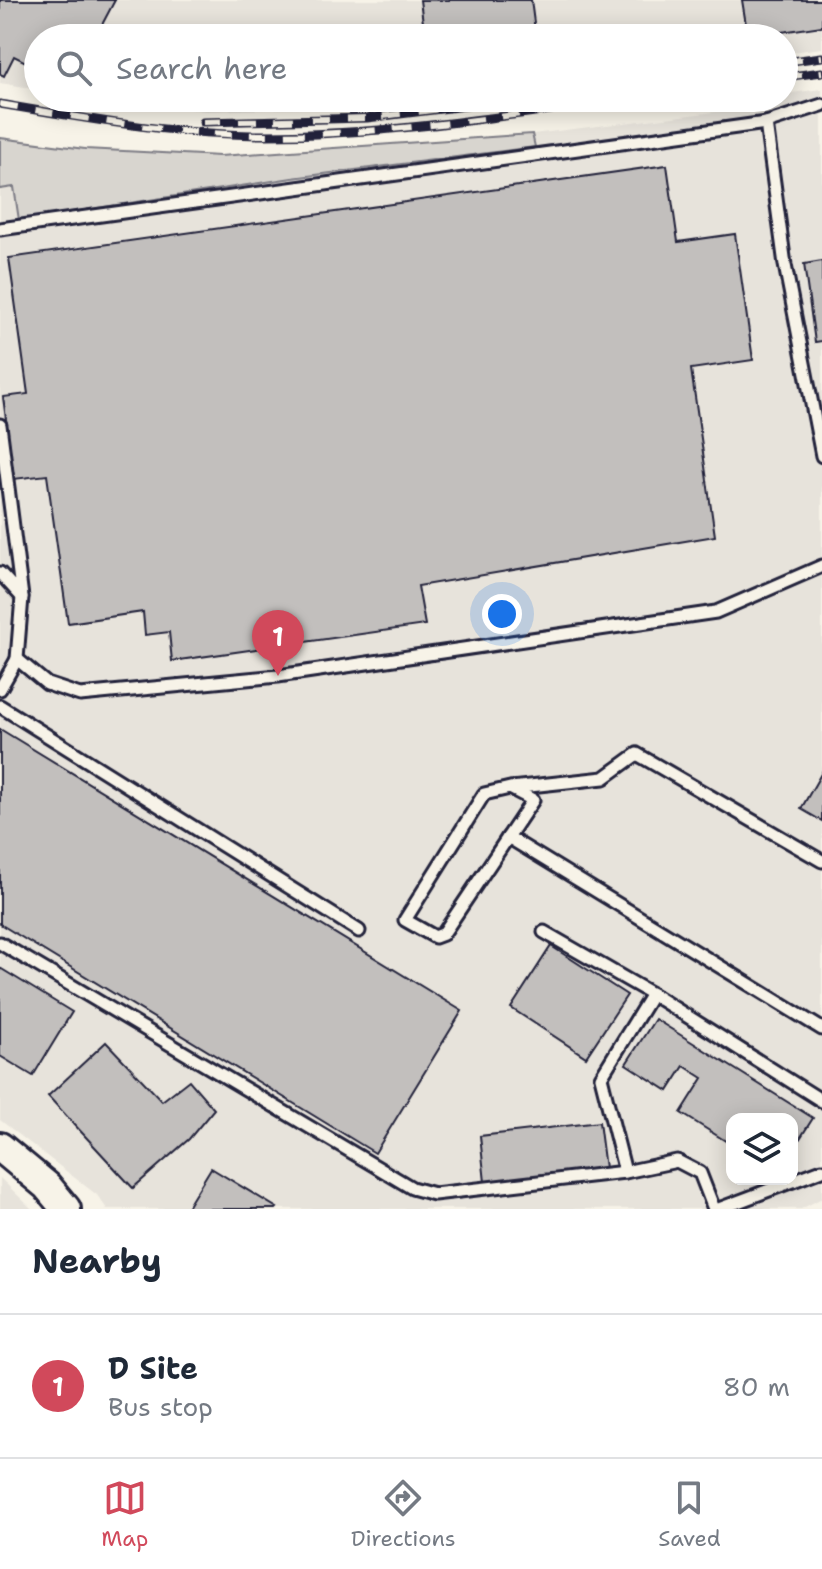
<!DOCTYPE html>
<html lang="en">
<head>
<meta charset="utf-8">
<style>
	:root { --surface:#fff; --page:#f6f6f7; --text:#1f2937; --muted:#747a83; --line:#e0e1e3; --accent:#d1495b }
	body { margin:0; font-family:"Shantell Sans",sans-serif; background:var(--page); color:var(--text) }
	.controls { position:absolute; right:24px; bottom:24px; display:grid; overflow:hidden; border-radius:16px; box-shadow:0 4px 20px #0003 }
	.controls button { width:72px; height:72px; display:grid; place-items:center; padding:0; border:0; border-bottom:2px solid var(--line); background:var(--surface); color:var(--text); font:40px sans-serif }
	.you { position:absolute; left:502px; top:614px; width:28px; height:28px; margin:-20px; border:6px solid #fff; border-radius:50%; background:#1a73e8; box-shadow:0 0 0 12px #1a73e833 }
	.badge { display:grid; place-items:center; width:52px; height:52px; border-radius:50%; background:var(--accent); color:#fff; font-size:26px; font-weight:700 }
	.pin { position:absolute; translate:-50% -66px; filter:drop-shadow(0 2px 4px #0008) }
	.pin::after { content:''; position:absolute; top:42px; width:28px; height:24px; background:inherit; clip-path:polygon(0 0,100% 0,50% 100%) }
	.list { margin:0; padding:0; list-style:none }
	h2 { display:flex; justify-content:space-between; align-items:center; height:104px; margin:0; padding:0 32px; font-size:34px }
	h2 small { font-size:26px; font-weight:400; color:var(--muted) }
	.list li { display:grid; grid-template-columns:52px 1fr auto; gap:24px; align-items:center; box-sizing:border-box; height:144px; padding:0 32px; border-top:2px solid var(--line) }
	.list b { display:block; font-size:30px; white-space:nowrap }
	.list p { margin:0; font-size:26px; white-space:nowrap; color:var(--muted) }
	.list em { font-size:26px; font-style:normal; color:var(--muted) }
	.icon { flex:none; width:44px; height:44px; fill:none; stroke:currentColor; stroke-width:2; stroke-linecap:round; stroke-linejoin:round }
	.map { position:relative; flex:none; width:822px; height:1209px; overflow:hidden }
	.search { position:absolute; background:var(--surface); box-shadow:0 4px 20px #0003; left:24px; right:24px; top:24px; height:88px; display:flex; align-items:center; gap:20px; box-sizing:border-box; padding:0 28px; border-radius:44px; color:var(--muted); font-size:30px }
	.sheet { height:248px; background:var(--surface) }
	nav { display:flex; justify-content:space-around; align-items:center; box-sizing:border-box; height:112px; border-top:2px solid var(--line); background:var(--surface); font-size:22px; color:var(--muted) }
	nav a { display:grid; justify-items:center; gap:4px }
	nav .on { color:var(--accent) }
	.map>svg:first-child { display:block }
</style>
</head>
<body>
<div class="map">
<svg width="822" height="1209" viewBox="0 0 822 1209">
	<rect width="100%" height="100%" fill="#f7f3e8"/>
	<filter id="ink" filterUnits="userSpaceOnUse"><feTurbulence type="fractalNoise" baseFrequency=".0125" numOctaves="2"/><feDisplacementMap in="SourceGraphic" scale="16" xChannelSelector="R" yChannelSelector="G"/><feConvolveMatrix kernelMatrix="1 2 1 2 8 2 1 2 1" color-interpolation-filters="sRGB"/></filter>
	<g filter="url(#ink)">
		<!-- built -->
		<g fill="#e7e3db" fill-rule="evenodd">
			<polygon points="0,0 822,0 822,48 784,53 784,38 38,38 38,89 0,83"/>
			<path d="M822,89V1198L801,1209H107L97,1195L0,1120V138L85,149L220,156L532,134L756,107L752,98H784V94ZM732,1119H792V1179H732Z"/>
			<polygon points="100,98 447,98 337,107 206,111"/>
			<polygon points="0,1178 32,1209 0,1209"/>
		</g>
		<!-- green -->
		<polygon fill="#d8d5cf" stroke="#7d7c85" stroke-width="2" points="532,134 535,147 292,178 19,220 14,187 0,189 0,138 85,149 220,156"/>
		<!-- building -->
		<g fill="#c2bfbd" stroke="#22223b" stroke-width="2">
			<polygon points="0,0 115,0 95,38 38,38 38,68 14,56 4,76 0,74"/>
			<polygon points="420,0 531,0 536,38 425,38"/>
			<polygon points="742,0 822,0 822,26 748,37"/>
			<polygon points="667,165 678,242 735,234 753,360 691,369 715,536 418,586 425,625 172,661 169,632 145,635 143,612 68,623 47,475 14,479 3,397 28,394 9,258"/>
			<polygon points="822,261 822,341 815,342 804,264"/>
			<polygon points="0,729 462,1011 375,1153 0,924"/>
			<polygon points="822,772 822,821 801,809"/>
			<polygon points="551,946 627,995 586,1057 511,1008"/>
			<polygon points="0,968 72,1012 33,1076 0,1056"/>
			<polygon points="655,1019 813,1118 792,1151 792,1119 732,1119 732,1145 681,1113 703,1078 684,1066 668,1091 626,1064"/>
			<polygon points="106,1042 162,1101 189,1080 214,1109 189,1139 133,1188 48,1096"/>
			<polygon points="599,1122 605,1168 485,1182 480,1136"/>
			<polygon points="211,1168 277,1208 276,1209 186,1209"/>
		</g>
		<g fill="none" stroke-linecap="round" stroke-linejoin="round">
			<!-- service casing -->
			<g stroke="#22223b" stroke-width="17">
				<g id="service">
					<polyline points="766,123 785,265 822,456"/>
					<polyline points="0,229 766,123 822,105"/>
					<polyline points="0,425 22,597 17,659"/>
					<polyline points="0,573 22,597"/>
					<polyline points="0,689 17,659 47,684 80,695 278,676 716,612 822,566"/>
					<polyline points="0,706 359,931"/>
					<polygon points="510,788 533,800 443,934 435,937 405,920 484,794"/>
					<polyline points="511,788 604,778 637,754 822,861"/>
					<polyline points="508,837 822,1029"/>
					<polyline points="544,932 652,994 822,1101"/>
					<polyline points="0,943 412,1188 434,1194 625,1172 677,1161 700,1173 714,1209"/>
					<polyline points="625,1172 601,1077 652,994"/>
					<polyline points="719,1209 822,1170"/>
				</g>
			</g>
			<!-- tertiary casing -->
			<g stroke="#22223b" stroke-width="34">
				<polyline id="tertiary" points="0,1147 47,1186 66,1209"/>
			</g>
			<!-- service -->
			<use href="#service" stroke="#f7f3e8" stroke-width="11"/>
			<!-- tertiary -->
			<use href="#tertiary" stroke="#f7f3e8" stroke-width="28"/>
			<!-- rail casing -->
			<g stroke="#22223b" stroke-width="9">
				<g id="rail">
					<polyline points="784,62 822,57"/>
					<polyline points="784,77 822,72"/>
					<path d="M0,104C88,119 176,135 266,135C389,135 512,115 635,98"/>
					<polyline points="203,122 367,118 530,98"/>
				</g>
			</g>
			<!-- rail -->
			<use href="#rail" stroke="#f7f3e8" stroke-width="6" stroke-dasharray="18" stroke-linecap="butt"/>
		</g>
	</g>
</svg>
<div class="controls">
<button><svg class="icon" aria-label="layers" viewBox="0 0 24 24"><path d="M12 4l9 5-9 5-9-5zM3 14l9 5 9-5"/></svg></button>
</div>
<div class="you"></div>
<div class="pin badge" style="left:278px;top:676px">1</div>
<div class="search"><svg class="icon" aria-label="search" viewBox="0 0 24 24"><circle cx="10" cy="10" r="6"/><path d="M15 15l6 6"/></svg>Search here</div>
</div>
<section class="sheet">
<h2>Nearby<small></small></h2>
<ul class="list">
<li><span class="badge">1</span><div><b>D Site</b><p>Bus stop</p></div><em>80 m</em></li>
</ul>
</section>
<nav>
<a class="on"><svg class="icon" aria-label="map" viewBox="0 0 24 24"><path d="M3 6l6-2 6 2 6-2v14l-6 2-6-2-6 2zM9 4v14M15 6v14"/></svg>Map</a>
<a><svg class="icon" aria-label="directions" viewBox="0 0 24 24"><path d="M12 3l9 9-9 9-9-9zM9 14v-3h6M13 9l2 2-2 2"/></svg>Directions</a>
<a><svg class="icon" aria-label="saved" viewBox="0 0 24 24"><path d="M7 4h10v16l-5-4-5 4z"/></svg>Saved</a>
</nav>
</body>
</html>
